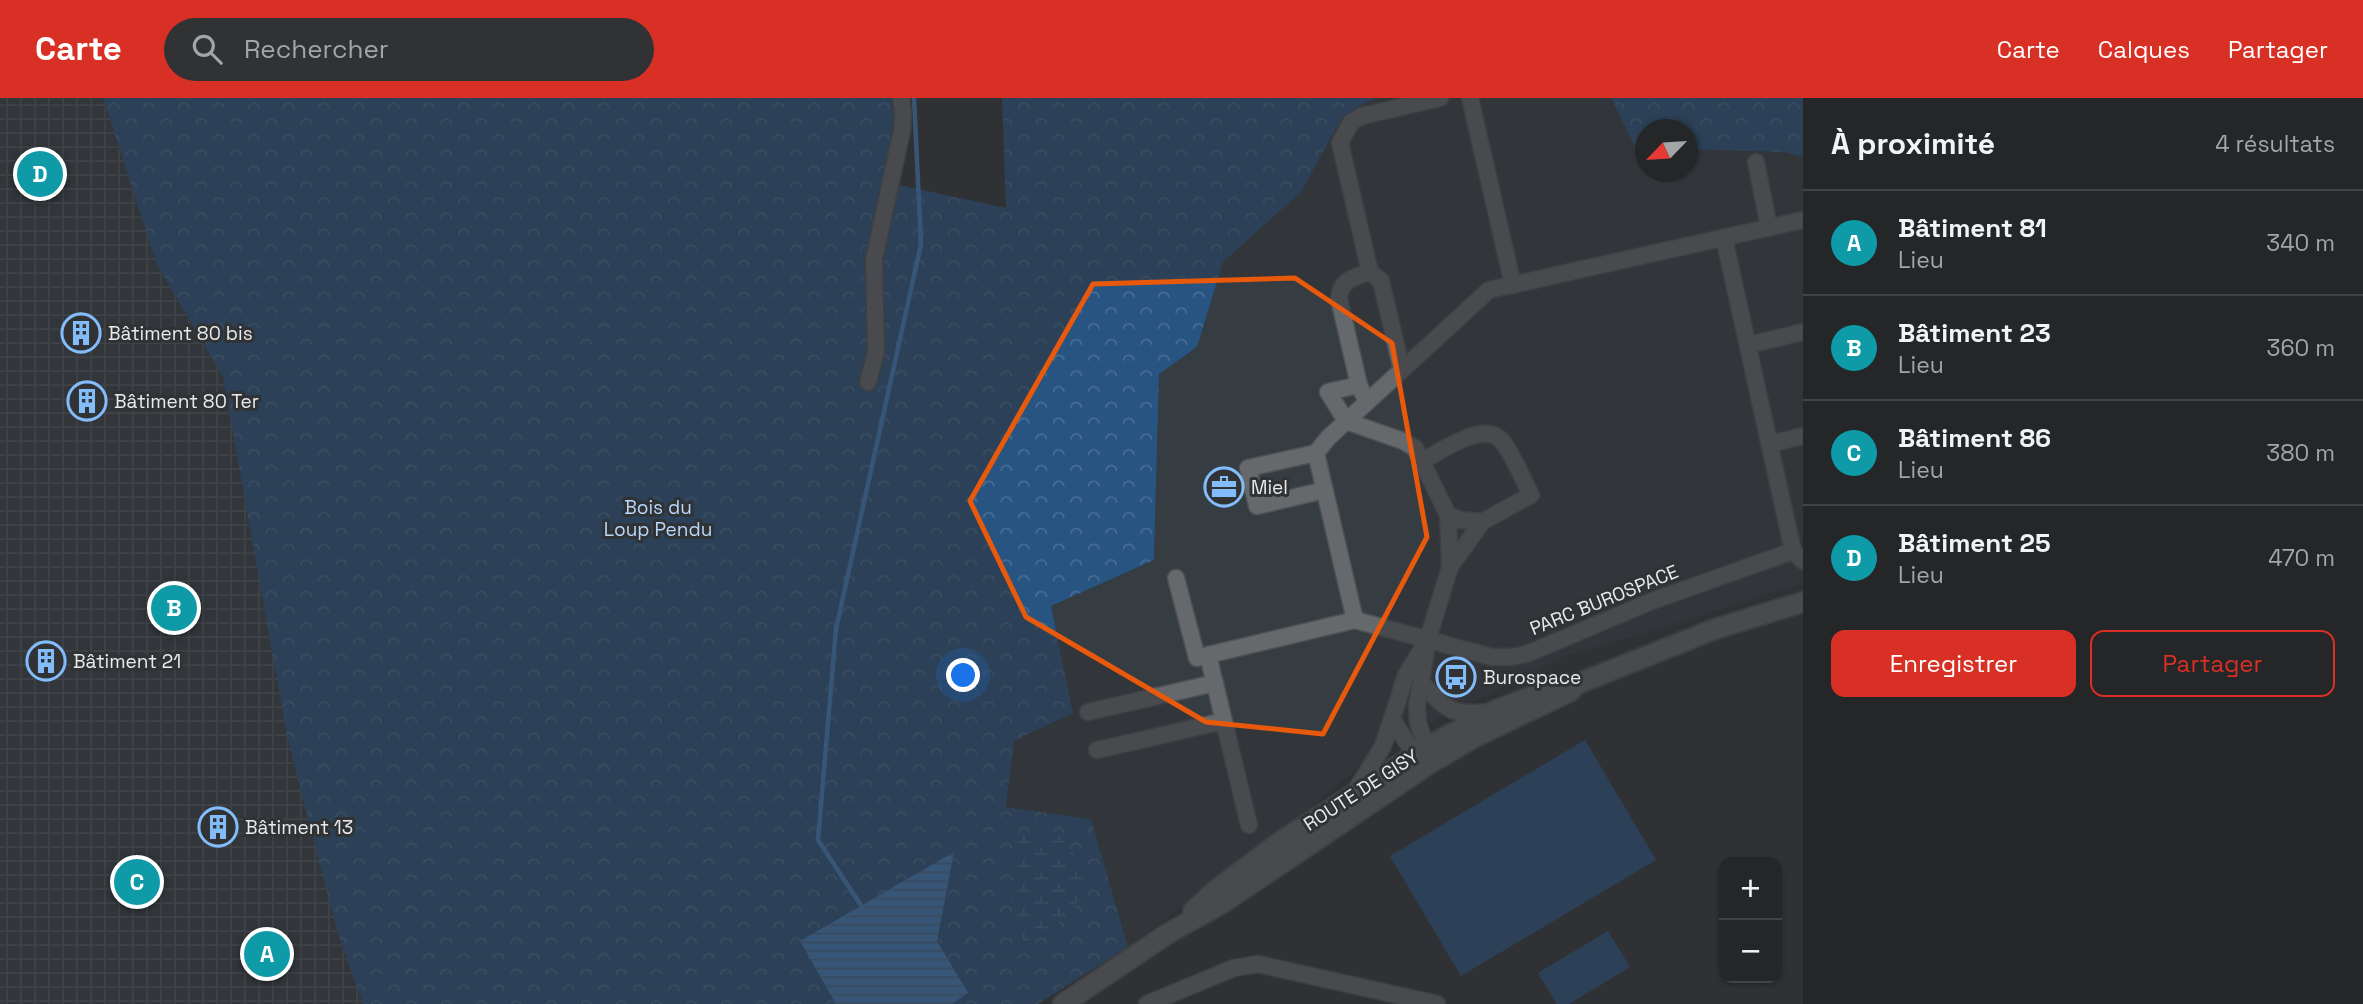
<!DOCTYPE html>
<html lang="fr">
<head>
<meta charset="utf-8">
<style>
	:root { --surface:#242627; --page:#303233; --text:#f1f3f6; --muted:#a3a5a7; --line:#414344; --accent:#d93025 }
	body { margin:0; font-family:"Space Grotesk",sans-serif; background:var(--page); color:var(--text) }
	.controls { position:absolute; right:21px; bottom:21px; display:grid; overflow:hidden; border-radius:14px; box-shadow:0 2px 5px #0004 }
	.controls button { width:63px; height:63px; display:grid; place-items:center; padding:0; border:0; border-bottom:2px solid var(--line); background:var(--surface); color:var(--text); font:35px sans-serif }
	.compass { position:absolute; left:1635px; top:21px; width:63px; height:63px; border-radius:50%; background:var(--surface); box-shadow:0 2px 5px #0004; rotate:245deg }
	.you { position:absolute; left:964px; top:578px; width:24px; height:24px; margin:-18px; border:5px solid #fff; border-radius:50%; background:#1a73e8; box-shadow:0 0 0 10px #1a73e833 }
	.badge { display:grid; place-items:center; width:46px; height:46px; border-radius:50%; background:var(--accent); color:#fff; font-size:23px; font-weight:700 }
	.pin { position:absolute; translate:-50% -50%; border:4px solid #fff; box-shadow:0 2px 7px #0006 }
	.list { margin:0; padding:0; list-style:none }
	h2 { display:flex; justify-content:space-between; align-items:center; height:91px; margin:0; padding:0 28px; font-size:30px }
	h2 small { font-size:23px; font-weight:400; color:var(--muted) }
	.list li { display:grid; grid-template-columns:46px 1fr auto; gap:21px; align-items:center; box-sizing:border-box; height:105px; padding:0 28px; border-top:2px solid var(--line) }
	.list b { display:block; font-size:26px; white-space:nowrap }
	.list p { margin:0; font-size:23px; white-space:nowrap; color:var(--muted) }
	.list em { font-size:23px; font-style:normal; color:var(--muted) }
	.actions { display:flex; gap:14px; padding:21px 28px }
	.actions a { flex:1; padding:16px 0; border:2px solid var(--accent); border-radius:14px; text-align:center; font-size:24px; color:var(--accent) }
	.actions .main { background:var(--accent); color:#fff }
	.icon { flex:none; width:38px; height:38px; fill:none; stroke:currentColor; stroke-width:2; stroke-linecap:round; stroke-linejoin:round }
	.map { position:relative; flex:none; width:1803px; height:906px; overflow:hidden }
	header { display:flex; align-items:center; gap:42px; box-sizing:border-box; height:98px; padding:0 35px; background:var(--accent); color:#fff }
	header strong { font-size:33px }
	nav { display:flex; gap:38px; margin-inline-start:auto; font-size:24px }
	.search { width:490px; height:63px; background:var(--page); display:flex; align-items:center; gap:18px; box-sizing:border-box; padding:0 24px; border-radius:38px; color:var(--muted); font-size:26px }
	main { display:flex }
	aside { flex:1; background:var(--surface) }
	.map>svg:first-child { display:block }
</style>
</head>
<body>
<header>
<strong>Carte</strong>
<div class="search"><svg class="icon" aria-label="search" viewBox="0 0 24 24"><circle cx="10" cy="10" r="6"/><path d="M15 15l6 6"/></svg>Rechercher</div>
<nav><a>Carte</a><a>Calques</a><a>Partager</a></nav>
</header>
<main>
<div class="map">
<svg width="1803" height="906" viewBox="0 0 1803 906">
	<defs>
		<pattern id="industrial-grid" width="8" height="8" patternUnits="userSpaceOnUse" patternTransform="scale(1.75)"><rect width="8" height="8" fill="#353c42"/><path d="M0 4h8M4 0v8" fill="none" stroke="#52585d"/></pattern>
		<pattern id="forest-crowns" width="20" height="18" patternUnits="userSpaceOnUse" patternTransform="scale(1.75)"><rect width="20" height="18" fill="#285482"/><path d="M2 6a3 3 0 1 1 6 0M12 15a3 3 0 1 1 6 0" fill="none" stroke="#476d94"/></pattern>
		<pattern id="wetland-marsh" width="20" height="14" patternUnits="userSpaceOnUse" patternTransform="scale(1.75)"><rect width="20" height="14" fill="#285482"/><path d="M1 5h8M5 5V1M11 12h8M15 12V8" fill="none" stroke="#476d94"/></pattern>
		<pattern id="water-rules" width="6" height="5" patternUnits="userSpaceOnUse" patternTransform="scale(1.75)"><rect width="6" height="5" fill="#4282c5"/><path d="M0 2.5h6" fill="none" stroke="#446a93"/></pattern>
	</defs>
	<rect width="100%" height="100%" fill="#303234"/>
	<!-- built -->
	<polygon fill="#353c42" points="1375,0 1611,0 1635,48 1645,49 1646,74 1688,74 1688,51 1784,54 1803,59 1803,485 1642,536 1565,558 1383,648 1301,718 1128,849 1091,721 1006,709 1014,643 1073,615 1051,508 1154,462 1159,276 1197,249 1223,164 1301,94 1343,18"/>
	<!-- industrial -->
	<polygon fill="url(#industrial-grid)" points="0,0 103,0 157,167 223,279 339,840 363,906 0,906"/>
	<!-- forest -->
	<g fill="url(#forest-crowns)">
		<polygon points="103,0 891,0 894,19 884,86 904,88 1006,110 1002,0 1375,0 1343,18 1301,94 1223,164 1197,249 1159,276 1154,462 1051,508 1073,615 1014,643 1006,709 1091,721 1128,849 1038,906 363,906 339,840 288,643 223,279 157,167"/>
		<polygon points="1611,0 1803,0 1803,59 1784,54 1688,51 1688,32 1646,32 1645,49 1635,49"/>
	</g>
	<!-- wetland -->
	<polygon fill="url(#wetland-marsh)" points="1054,734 1070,749 1087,781 1072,814 1046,835 1023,844 1011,803 1013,747 1025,736"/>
	<!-- garden -->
	<g fill="#285482">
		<polygon points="1585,642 1656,762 1461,878 1390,758"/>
		<polygon points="1608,833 1630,869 1569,906 1557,906 1538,875"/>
	</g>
	<!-- water -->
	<polygon fill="url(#water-rules)" points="954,754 937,843 968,895 952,906 836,906 800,843"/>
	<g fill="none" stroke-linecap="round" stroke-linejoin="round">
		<!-- stream -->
		<polyline stroke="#4282c5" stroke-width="4.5" points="864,812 818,742 836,531 921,146 914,0"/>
		<!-- minor casing -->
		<g stroke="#4e5052" stroke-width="19">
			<g id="minor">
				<polyline points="1470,0 1513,187"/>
				<polyline points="1756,64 1769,130"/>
				<polyline points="1724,140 1793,453 1803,463"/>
				<polyline points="1370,174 1381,183 1402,272"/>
				<polyline points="1748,247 1803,234"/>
				<polyline points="868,284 876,254 874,161 902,32 903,16 901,0"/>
				<polyline points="1359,287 1328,294 1346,323 1403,343 1415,350 1448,417 1450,469 1428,541 1417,608 1418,625 1430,658"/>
				<path d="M1363,296L1359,287L1339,201C1340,182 1354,179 1370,174L1340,45L1351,24L1362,18L1440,0"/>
				<polyline points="1770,346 1803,338"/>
				<polyline points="1316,355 1248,370 1257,408 1325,392"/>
				<path d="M1422,363C1441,353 1485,322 1502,343C1514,358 1522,380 1531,397L1482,424L1450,469"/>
				<polyline points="1448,417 1461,422 1482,424"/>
				<polyline points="1793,453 1652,503 1527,556 1511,559 1492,559 1355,522 1316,355 1328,340 1489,192 1803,122"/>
				<polyline points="1176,480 1197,560 1208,557"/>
				<path d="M1422,585C1450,616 1451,616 1492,614"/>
				<polyline points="1088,614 1215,585"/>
				<polyline points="1392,621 1411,651 1426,661"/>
				<polyline points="1097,652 1224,623"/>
				<polyline points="1356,692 1383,648 1406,577 1425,546"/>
				<polyline points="1249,727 1208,557 1355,522"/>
				<polyline points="1147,906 1234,870 1258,866 1437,906"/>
			</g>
		</g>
		<!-- tertiary casing -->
		<g stroke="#4e5052" stroke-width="23">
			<g id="tertiary">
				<polyline points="1193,813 1217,791 1280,744 1427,649 1494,613 1549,592"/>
				<polyline points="1063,906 1167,836 1221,806 1432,664 1475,639 1569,594 1577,586 1715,531 1803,504"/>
			</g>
		</g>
		<!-- minor -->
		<use href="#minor" stroke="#66696c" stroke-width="16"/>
		<!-- tertiary -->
		<use href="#tertiary" stroke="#66696c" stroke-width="19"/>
	</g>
	<!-- marked area -->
	<path d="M0 0H1803V906H0ZM1295,180L1392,245L1427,439L1323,636L1206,624L1026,519L970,403L1093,186Z" fill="#303234" fill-opacity=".55" fill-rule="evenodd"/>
	<path fill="none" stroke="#e8590c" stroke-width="5" stroke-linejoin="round" d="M1295,180L1392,245L1427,439L1323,636L1206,624L1026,519L970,403L1093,186Z"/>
	<!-- icons -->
	<defs>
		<g id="building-ring" transform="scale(2.0125)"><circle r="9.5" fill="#303234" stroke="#83bcfb" stroke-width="1.5"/><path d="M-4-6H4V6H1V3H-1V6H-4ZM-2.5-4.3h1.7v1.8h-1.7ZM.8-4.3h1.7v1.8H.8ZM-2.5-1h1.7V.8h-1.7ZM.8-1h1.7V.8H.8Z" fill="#83bcfb"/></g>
		<g id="office-ring" transform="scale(2.0125)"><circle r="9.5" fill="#303234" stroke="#83bcfb" stroke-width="1.5"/><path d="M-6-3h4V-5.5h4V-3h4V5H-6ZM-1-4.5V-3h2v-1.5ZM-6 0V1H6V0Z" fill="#83bcfb"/></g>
		<g id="bus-ring" transform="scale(2.0125)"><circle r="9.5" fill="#303234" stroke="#83bcfb" stroke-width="1.5"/><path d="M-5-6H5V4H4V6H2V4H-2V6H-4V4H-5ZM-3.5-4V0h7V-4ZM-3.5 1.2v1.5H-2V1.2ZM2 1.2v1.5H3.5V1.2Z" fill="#83bcfb"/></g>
	</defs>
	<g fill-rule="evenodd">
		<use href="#building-ring" x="81" y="235"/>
		<use href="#building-ring" x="87" y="303"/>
		<use href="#office-ring" x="1224" y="389"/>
		<use href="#building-ring" x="46" y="563"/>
		<use href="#bus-ring" x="1456" y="579"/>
		<use href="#building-ring" x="218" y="729"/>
	</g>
	<g text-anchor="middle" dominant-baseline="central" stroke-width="6" stroke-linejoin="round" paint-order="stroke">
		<!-- poi labels -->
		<g font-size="19" fill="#e9eaec" stroke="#303234" text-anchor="start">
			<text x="108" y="235">Bâtiment 80 bis</text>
			<text x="114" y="303">Bâtiment 80 Ter</text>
			<text x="1251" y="389">Miel</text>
			<text x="73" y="563">Bâtiment 21</text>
			<text x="1483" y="579">Burospace</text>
			<text x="245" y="729">Bâtiment 13</text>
		</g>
		<!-- park labels -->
		<g font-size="19" fill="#b7d7fb" stroke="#303234">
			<text x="658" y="409">Bois du<tspan x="658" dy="22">Loup Pendu</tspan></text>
		</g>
		<!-- street labels -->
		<g font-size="19" fill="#e9eaec" stroke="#303234">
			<text transform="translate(1604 502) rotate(-22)">PARC BUROSPACE</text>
			<text transform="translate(1361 692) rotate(-33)">ROUTE DE GISY</text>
		</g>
	</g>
</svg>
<div class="controls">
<button>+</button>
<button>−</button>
</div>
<svg class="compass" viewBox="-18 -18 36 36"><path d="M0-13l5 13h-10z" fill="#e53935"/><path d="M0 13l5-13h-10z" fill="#a3a5a7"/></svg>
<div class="you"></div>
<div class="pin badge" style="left:267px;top:856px;background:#0f9aa8">A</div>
<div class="pin badge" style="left:174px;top:510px;background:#0f9aa8">B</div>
<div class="pin badge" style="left:137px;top:784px;background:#0f9aa8">C</div>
<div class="pin badge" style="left:40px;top:76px;background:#0f9aa8">D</div>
</div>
<aside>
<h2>À proximité<small>4 résultats</small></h2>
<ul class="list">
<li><span class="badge" style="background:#0f9aa8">A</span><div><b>Bâtiment 81</b><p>Lieu</p></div><em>340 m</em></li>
<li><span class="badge" style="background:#0f9aa8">B</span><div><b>Bâtiment 23</b><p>Lieu</p></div><em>360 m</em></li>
<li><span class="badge" style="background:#0f9aa8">C</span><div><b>Bâtiment 86</b><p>Lieu</p></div><em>380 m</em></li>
<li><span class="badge" style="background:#0f9aa8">D</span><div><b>Bâtiment 25</b><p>Lieu</p></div><em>470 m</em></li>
</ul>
<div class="actions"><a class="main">Enregistrer</a><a>Partager</a></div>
</aside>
</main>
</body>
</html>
